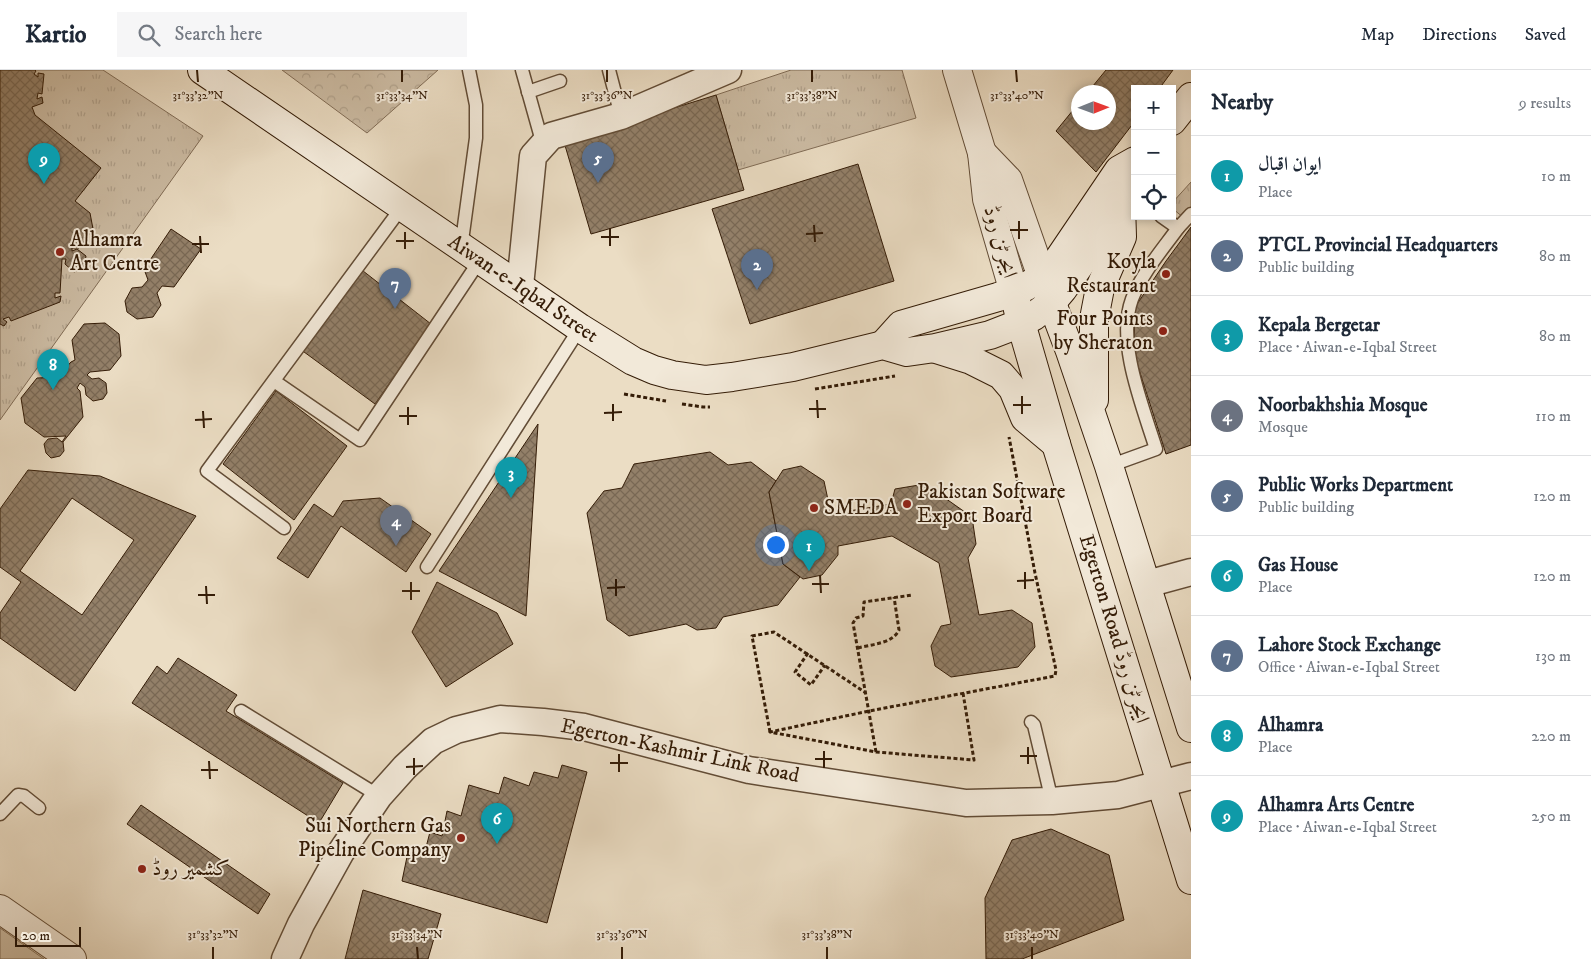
<!DOCTYPE html>
<html lang="en">
<head>
<meta charset="utf-8">
<style>
	:root { --surface:#fff; --page:#f6f6f7; --text:#1f2937; --muted:#747a83; --line:#e0e1e3; --accent:#ea580c }
	body { margin:0; font-family:"IM FELL DW Pica",Amiri,serif; background:var(--page); color:var(--text) }
	.controls { position:absolute; right:15px; top:15px; display:grid; overflow:hidden; border-radius:0px; box-shadow:0 2px 8px #0003 }
	.controls button { width:45px; height:45px; display:grid; place-items:center; padding:0; border:0; border-bottom:1px solid var(--line); background:var(--surface); color:var(--text); font:25px sans-serif }
	.compass { position:absolute; left:1071px; top:15px; width:45px; height:45px; border-radius:50%; background:var(--surface); box-shadow:0 2px 8px #0003; rotate:89deg }
	.scale { position:absolute; left:15px; bottom:12px; width:66px; box-sizing:border-box; padding-left:5px; border:2px solid #341c07; border-top:0; font-size:14px; line-height:18px; white-space:nowrap; color:#341c07; -webkit-text-stroke:4px #f2e9d9; paint-order:stroke }
	.you { position:absolute; left:775px; top:474px; width:18px; height:18px; margin:-12px; border:4px solid #fff; border-radius:50%; background:#1a73e8; box-shadow:0 0 0 8px #1a73e833 }
	.badge { display:grid; place-items:center; width:32px; height:32px; border-radius:50%; background:var(--accent); color:#fff; font-size:16px; font-weight:700 }
	.pin { position:absolute; translate:-50% -41px; filter:drop-shadow(0 1px 2px #0008) }
	.pin::after { content:''; position:absolute; top:26px; width:18px; height:15px; background:inherit; clip-path:polygon(0 0,100% 0,50% 100%) }
	.list { margin:0; padding:0; list-style:none }
	h2 { display:flex; justify-content:space-between; align-items:center; height:65px; margin:0; padding:0 20px; font-size:21px }
	h2 small { font-size:16px; font-weight:400; color:var(--muted) }
	.list li { display:grid; grid-template-columns:32px 1fr auto; gap:15px; align-items:center; box-sizing:border-box; height:80px; padding:0 20px; border-top:1px solid var(--line) }
	.list b { display:block; font-size:19px; white-space:nowrap }
	.list p { margin:0; font-size:16px; white-space:nowrap; color:var(--muted) }
	.list em { font-size:16px; font-style:normal; color:var(--muted) }
	.icon { flex:none; width:28px; height:28px; fill:none; stroke:currentColor; stroke-width:2; stroke-linecap:round; stroke-linejoin:round }
	.map { position:relative; flex:none; width:1191px; height:889px; overflow:hidden }
	header { display:flex; align-items:center; gap:30px; box-sizing:border-box; height:70px; padding:0 25px; background:var(--surface); border-bottom:1px solid var(--line) }
	header strong { font-size:24px }
	nav { display:flex; gap:28px; margin-inline-start:auto; font-size:18px }
	.search { width:350px; height:45px; background:var(--page); display:flex; align-items:center; gap:12px; box-sizing:border-box; padding:0 18px; border-radius:0px; color:var(--muted); font-size:19px }
	main { display:flex }
	aside { flex:1; background:var(--surface) }
	.map>svg:first-child { display:block }
</style>
</head>
<body>
<header>
<strong>Kartio</strong>
<div class="search"><svg class="icon" aria-label="search" viewBox="0 0 24 24"><circle cx="10" cy="10" r="6"/><path d="M15 15l6 6"/></svg>Search here</div>
<nav><a>Map</a><a>Directions</a><a>Saved</a></nav>
</header>
<main>
<div class="map">
<svg width="1191" height="889" viewBox="0 0 1191 889">
	<defs>
		<pattern id="grass-tufts" width="24" height="20" patternUnits="userSpaceOnUse" patternTransform="scale(1.25)"><rect width="24" height="20" fill="#ccbca4"/><path d="M3 7l-1-3M5 7V3M7 7l1-3M15 17l-1-3M17 17v-4M19 17l1-3" fill="none" stroke="#b0a18c"/></pattern>
		<pattern id="forest-crowns" width="20" height="18" patternUnits="userSpaceOnUse" patternTransform="scale(1.25)"><rect width="20" height="18" fill="#ccbca4"/><path d="M2 6a3 3 0 1 1 6 0M12 15a3 3 0 1 1 6 0" fill="none" stroke="#b0a18c"/></pattern>
		<pattern id="building-cross-hatch" width="8" height="8" patternUnits="userSpaceOnUse" patternTransform="scale(1.25)"><rect width="8" height="8" fill="#938069"/><path d="M0 0l8 8M0 8l8-8" fill="none" stroke="#796854"/></pattern>
	</defs>
	<rect width="100%" height="100%" fill="#ebddc4"/>
	<filter id="stains"><feTurbulence type="fractalNoise" baseFrequency=".004" numOctaves="4"/><feColorMatrix values="0 0 0 0 .2 0 0 0 0 .09 0 0 0 0 .02 0 0 0 .5 -.17"/></filter>
	<radialGradient id="worn" r=".72"><stop offset=".6" stop-color="#630" stop-opacity="0"/><stop offset="1" stop-color="#630" stop-opacity=".3"/></radialGradient>
	<!-- grass -->
	<g fill="url(#grass-tufts)" stroke="#806c56">
		<polygon points="0,0 103,0 203,66 0,350"/>
		<polygon points="791,0 902,0 916,48 738,100 716,25"/>
		<polygon points="1191,112 1191,154 1172,138 1172,133"/>
	</g>
	<!-- forest -->
	<polygon fill="url(#forest-crowns)" stroke="#806c56" points="282,0 438,0 367,63"/>
	<!-- garden -->
	<polygon fill="#ccbca4" stroke="#806c56" points="0,858 44,889 0,889"/>
	<!-- building -->
	<g fill="url(#building-cross-hatch)" stroke="#341c07" fill-rule="evenodd">
		<polygon points="0,0 35,0 36,1 34,4 38,7 38,3 44,4 42,24 38,23 37,29 42,27 43,33 32,37 35,45 101,98 75,131 90,143 93,159 79,178 72,178 72,181 77,179 86,186 84,197 74,202 65,194 66,189 62,189 60,223 55,223 55,228 61,226 60,232 11,251 9,247 3,249 7,252 4,256 0,254"/>
		<polygon points="1106,0 1173,0 1159,19 1135,19 1135,51 1096,102 1056,61 1078,34 1078,52 1108,52 1108,22 1088,22"/>
		<polygon points="716,25 744,120 591,164 564,72"/>
		<polygon points="858,94 894,211 750,254 712,139"/>
		<polygon points="1191,157 1191,375 1166,384 1134,284 1135,237 1166,191"/>
		<polygon points="171,159 201,179 174,217 162,216 157,223 161,235 153,247 137,249 127,242 125,231 132,218 142,217 148,210 144,199"/>
		<polygon points="358,197 431,254 375,334 300,279"/>
		<polygon points="105,253 119,264 121,286 110,300 90,302 87,305 92,309 99,308 106,313 107,323 103,329 93,331 86,325 85,317 80,313 77,318 80,321 83,347 63,372 64,381 60,386 51,388 46,383 44,374 48,369 57,368 62,372 66,366 44,367 25,353 21,328 37,308 62,307 62,302 71,292 75,290 72,270 84,254"/>
		<polygon points="276,321 347,376 294,450 223,394"/>
		<polygon points="538,354 526,546 439,501"/>
		<polygon points="710,382 728,395 751,392 776,411 769,422 783,494 800,507 778,535 723,547 716,558 697,560 686,554 629,566 607,550 587,443 604,421 622,418 634,394"/>
		<polygon points="801,396 824,411 831,444 891,434 895,419 925,414 972,447 976,474 968,488 979,545 1012,540 1032,553 1035,577 1018,597 951,607 935,596 931,576 941,556 951,554 939,493 892,466 838,476 838,485 822,505 803,509 783,494 769,422 783,400"/>
		<path d="M28,400L100,406L196,446L75,621L0,568V543L21,512L0,497V439ZM72,428L134,470L82,545L20,501Z"/>
		<polygon points="380,428 431,464 406,502 341,456 308,508 277,488 314,434 333,447 343,431"/>
		<polygon points="437,512 497,543 513,574 446,617 412,562"/>
		<polygon points="178,588 237,625 226,641 343,713 319,753 132,633 157,596 167,604"/>
		<polygon points="562,695 587,702 547,853 402,811 408,782 424,785 430,762 442,766 447,741 461,746 469,715 499,724 504,707 529,716 534,702 558,708"/>
		<polygon points="141,735 270,824 258,844 127,754"/>
		<polygon points="1051,759 1109,785 1124,850 1022,889 986,889 985,828 1012,770"/>
		<polygon points="363,820 441,844 428,889 345,889"/>
	</g>
	<g fill="none" stroke-linecap="round" stroke-linejoin="round">
		<!-- service casing -->
		<g stroke="#624c36" stroke-width="15">
			<g id="service">
				<polyline points="522,0 543,75"/>
				<polyline points="609,0 621,46"/>
				<polyline points="528,22 560,11"/>
				<polyline points="1161,146 1178,158 1191,144"/>
				<polyline points="461,178 476,68 476,35 469,0"/>
				<polyline points="274,311 360,370 480,190"/>
				<path d="M1109,396L1156,379C1143,337 1116,272 1132,229C1142,203 1162,180 1178,158"/>
				<polyline points="284,458 207,401 402,137"/>
				<polyline points="427,497 580,258"/>
				<polyline points="241,641 379,726"/>
				<polyline points="1031,652 1034,655 1052,731"/>
				<polyline points="0,744 18,725 24,726 39,738"/>
			</g>
		</g>
		<!-- minor casing -->
		<g stroke="#624c36" stroke-width="29">
			<g id="minor">
				<polyline points="520,216 533,86 551,66 621,46 728,0"/>
				<polyline points="1147,514 1191,502"/>
				<polyline points="285,889 301,854 341,782 379,726 405,697 433,671 456,660 500,649 543,652 584,657 749,700 966,733 1052,731 1118,725 1191,706"/>
			</g>
		</g>
		<!-- tertiary casing -->
		<g stroke="#624c36" stroke-width="30">
			<g id="tertiary">
				<polyline points="957,0 982,83 987,129 1014,222"/>
				<polyline points="982,83 1008,110 1042,207"/>
				<polyline points="0,839 72,889"/>
			</g>
		</g>
		<!-- secondary casing -->
		<g stroke="#341c07" stroke-width="30">
			<g id="secondary">
				<polyline points="202,0 580,258 633,291 654,300 672,305 706,310 732,307 793,297 883,275 907,282 935,278 990,265 1021,253 1034,246 1052,232 1063,219 1135,116"/>
				<polyline points="1172,51 1191,27"/>
				<polyline points="1042,207 1070,281 1109,396 1191,658"/>
				<polyline points="1014,222 1021,253 1056,374 1191,810"/>
				<polyline points="883,275 901,255 998,227 1025,217 1042,207 1056,193 1119,100 1135,91"/>
				<polyline points="936,279 971,290 1001,305 1013,319 1025,348 1056,374"/>
				<polyline points="1094,330 1094,249 1100,218 1122,167 1121,134"/>
			</g>
		</g>
		<!-- path -->
		<g stroke="#341c07" stroke-width="3" stroke-dasharray="4 2.5" stroke-linecap="butt">
			<polyline points="815,319 895,306"/>
			<polyline points="624,324 666,331"/>
			<polyline points="682,334 703,337 710,337"/>
			<path d="M858,578C872,574 892,574 899,560L894,527"/>
			<polyline points="808,583 795,602 811,615 825,595"/>
			<polyline points="963,623 974,690 876,682 770,662 869,641 1055,606 1056,600 1035,503 1009,367"/>
			<polyline points="770,662 752,566 774,562 866,623"/>
			<polyline points="876,682 853,553 856,548 863,546 864,532 912,525"/>
		</g>
		<!-- service -->
		<use href="#service" stroke="#f2e9d9" stroke-width="12"/>
		<!-- minor -->
		<use href="#minor" stroke="#f2e9d9" stroke-width="26"/>
		<!-- tertiary -->
		<use href="#tertiary" stroke="#f2e9d9" stroke-width="28"/>
		<!-- secondary -->
		<use href="#secondary" stroke="#f2e9d9" stroke-width="28"/>
	</g>
	<!-- ticks -->
	<path fill="none" stroke="#341c07" stroke-width="2" d="M197,0L198,12M402,0V12M607,0V12M812,0V12M1016,0L1017,12M1019,151V169M814,155L815,172M610,158V176M1010,160H1028M405,162V179M806,164L823,163M200,166L201,183M601,167H619M396,171H414M192,174H209M1022,326V344M817,330L818,348M613,334V351M1013,335H1031M408,337V355M809,339H826M203,341L204,358M604,343L622,342M399,346H417M195,350L212,349M1025,502V519M820,505L821,523M616,509V526M1017,511L1034,510M411,512V530M812,514H829M206,516L207,534M607,518L625,517M402,521H420M198,525H215M1028,677V694M824,681V698M619,684V702M1020,686H1037M414,688V705M815,689H832M209,691L210,709M610,693H628M406,697L423,696M201,700H218M213,877V889M417,877L418,889M622,877V889M827,877V889M1032,877V889"/>
	<!-- markers -->
	<g fill="#8f2418" stroke="#f2e9d9" stroke-width="2">
		<circle cx="60" cy="182" r="5"/>
		<circle cx="1166" cy="204" r="5"/>
		<circle cx="1163" cy="261" r="5"/>
		<circle cx="907" cy="434" r="5"/>
		<circle cx="814" cy="438" r="5"/>
		<circle cx="461" cy="768" r="5"/>
		<circle cx="142" cy="799" r="5"/>
	</g>
	<g text-anchor="middle" dominant-baseline="central" stroke-width="4" stroke-linejoin="round" paint-order="stroke">
		<!-- poi labels -->
		<g font-size="21" fill="#341c07" stroke="#f2e9d9" text-anchor="start">
			<text x="70" y="170">Alhamra<tspan x="70" dy="24">Art Centre</tspan></text>
			<text x="1156" y="192" text-anchor="end">Koyla<tspan x="1156" dy="24">Restaurant</tspan></text>
			<text x="1153" y="249" text-anchor="end">Four Points<tspan x="1153" dy="24">by Sheraton</tspan></text>
			<text x="917" y="422">Pakistan Software<tspan x="917" dy="24">Export Board</tspan></text>
			<text x="824" y="438">SMEDA</text>
			<text x="451" y="756" text-anchor="end">Sui Northern Gas<tspan x="451" dy="24">Pipeline Company</tspan></text>
			<text x="152" y="799">کشمیر روڈ</text>
		</g>
		<!-- street labels -->
		<g font-size="21" fill="#341c07" stroke="#f2e9d9">
			<text transform="translate(1000 172) rotate(74)">ایجرٹن روڈ</text>
			<text transform="translate(523 219) rotate(34)">Aiwan-e-Iqbal Street</text>
			<text transform="translate(1114 559) rotate(73)">Egerton Road ایجرٹن روڈ</text>
			<text transform="translate(680 681) rotate(12)">Egerton-Kashmir Link Road</text>
		</g>
	</g>
	<g font-size="12" text-anchor="middle" fill="#341c07" stroke="#f2e9d9" stroke-width="4" stroke-linejoin="round" paint-order="stroke">
		<text x="198" y="29">31°33'32"N</text>
		<text x="402" y="29">31°33'34"N</text>
		<text x="607" y="29">31°33'36"N</text>
		<text x="812" y="29">31°33'38"N</text>
		<text x="1017" y="29">31°33'40"N</text>
		<text x="213" y="868">31°33'32"N</text>
		<text x="417" y="868">31°33'34"N</text>
		<text x="622" y="868">31°33'36"N</text>
		<text x="827" y="868">31°33'38"N</text>
		<text x="1032" y="868">31°33'40"N</text>
	</g>
	<rect width="100%" height="100%" filter="url(#stains)"/>
	<rect width="100%" height="100%" fill="url(#worn)"/>
</svg>
<div class="controls">
<button>+</button>
<button>−</button>
<button><svg class="icon" aria-label="locate" viewBox="0 0 24 24"><circle cx="12" cy="12" r="6"/><path d="M12 2v4M12 18v4M2 12h4M18 12h4"/></svg></button>
</div>
<svg class="compass" viewBox="-18 -18 36 36"><path d="M0-13l5 13h-10z" fill="#e53935"/><path d="M0 13l5-13h-10z" fill="#747a83"/></svg>
<div class="scale">20 m</div>
<div class="you"></div>
<div class="pin badge" style="left:809px;top:501px;background:#0f9aa8">1</div>
<div class="pin badge" style="left:757px;top:220px;background:#5c6f8a">2</div>
<div class="pin badge" style="left:511px;top:428px;background:#0f9aa8">3</div>
<div class="pin badge" style="left:396px;top:476px;background:#6b7280">4</div>
<div class="pin badge" style="left:598px;top:113px;background:#5c6f8a">5</div>
<div class="pin badge" style="left:497px;top:774px;background:#0f9aa8">6</div>
<div class="pin badge" style="left:395px;top:239px;background:#5c6f8a">7</div>
<div class="pin badge" style="left:53px;top:320px;background:#0f9aa8">8</div>
<div class="pin badge" style="left:44px;top:114px;background:#0f9aa8">9</div>
</div>
<aside>
<h2>Nearby<small>9 results</small></h2>
<ul class="list">
<li><span class="badge" style="background:#0f9aa8">1</span><div><b>ایوان اقبال</b><p>Place</p></div><em>10 m</em></li>
<li><span class="badge" style="background:#5c6f8a">2</span><div><b>PTCL Provincial Headquarters</b><p>Public building</p></div><em>80 m</em></li>
<li><span class="badge" style="background:#0f9aa8">3</span><div><b>Kepala Bergetar</b><p>Place · Aiwan-e-Iqbal Street</p></div><em>80 m</em></li>
<li><span class="badge" style="background:#6b7280">4</span><div><b>Noorbakhshia Mosque</b><p>Mosque</p></div><em>110 m</em></li>
<li><span class="badge" style="background:#5c6f8a">5</span><div><b>Public Works Department</b><p>Public building</p></div><em>120 m</em></li>
<li><span class="badge" style="background:#0f9aa8">6</span><div><b>Gas House</b><p>Place</p></div><em>120 m</em></li>
<li><span class="badge" style="background:#5c6f8a">7</span><div><b>Lahore Stock Exchange</b><p>Office · Aiwan-e-Iqbal Street</p></div><em>130 m</em></li>
<li><span class="badge" style="background:#0f9aa8">8</span><div><b>Alhamra</b><p>Place</p></div><em>220 m</em></li>
<li><span class="badge" style="background:#0f9aa8">9</span><div><b>Alhamra Arts Centre</b><p>Place · Aiwan-e-Iqbal Street</p></div><em>250 m</em></li>
</ul>
</aside>
</main>
</body>
</html>
